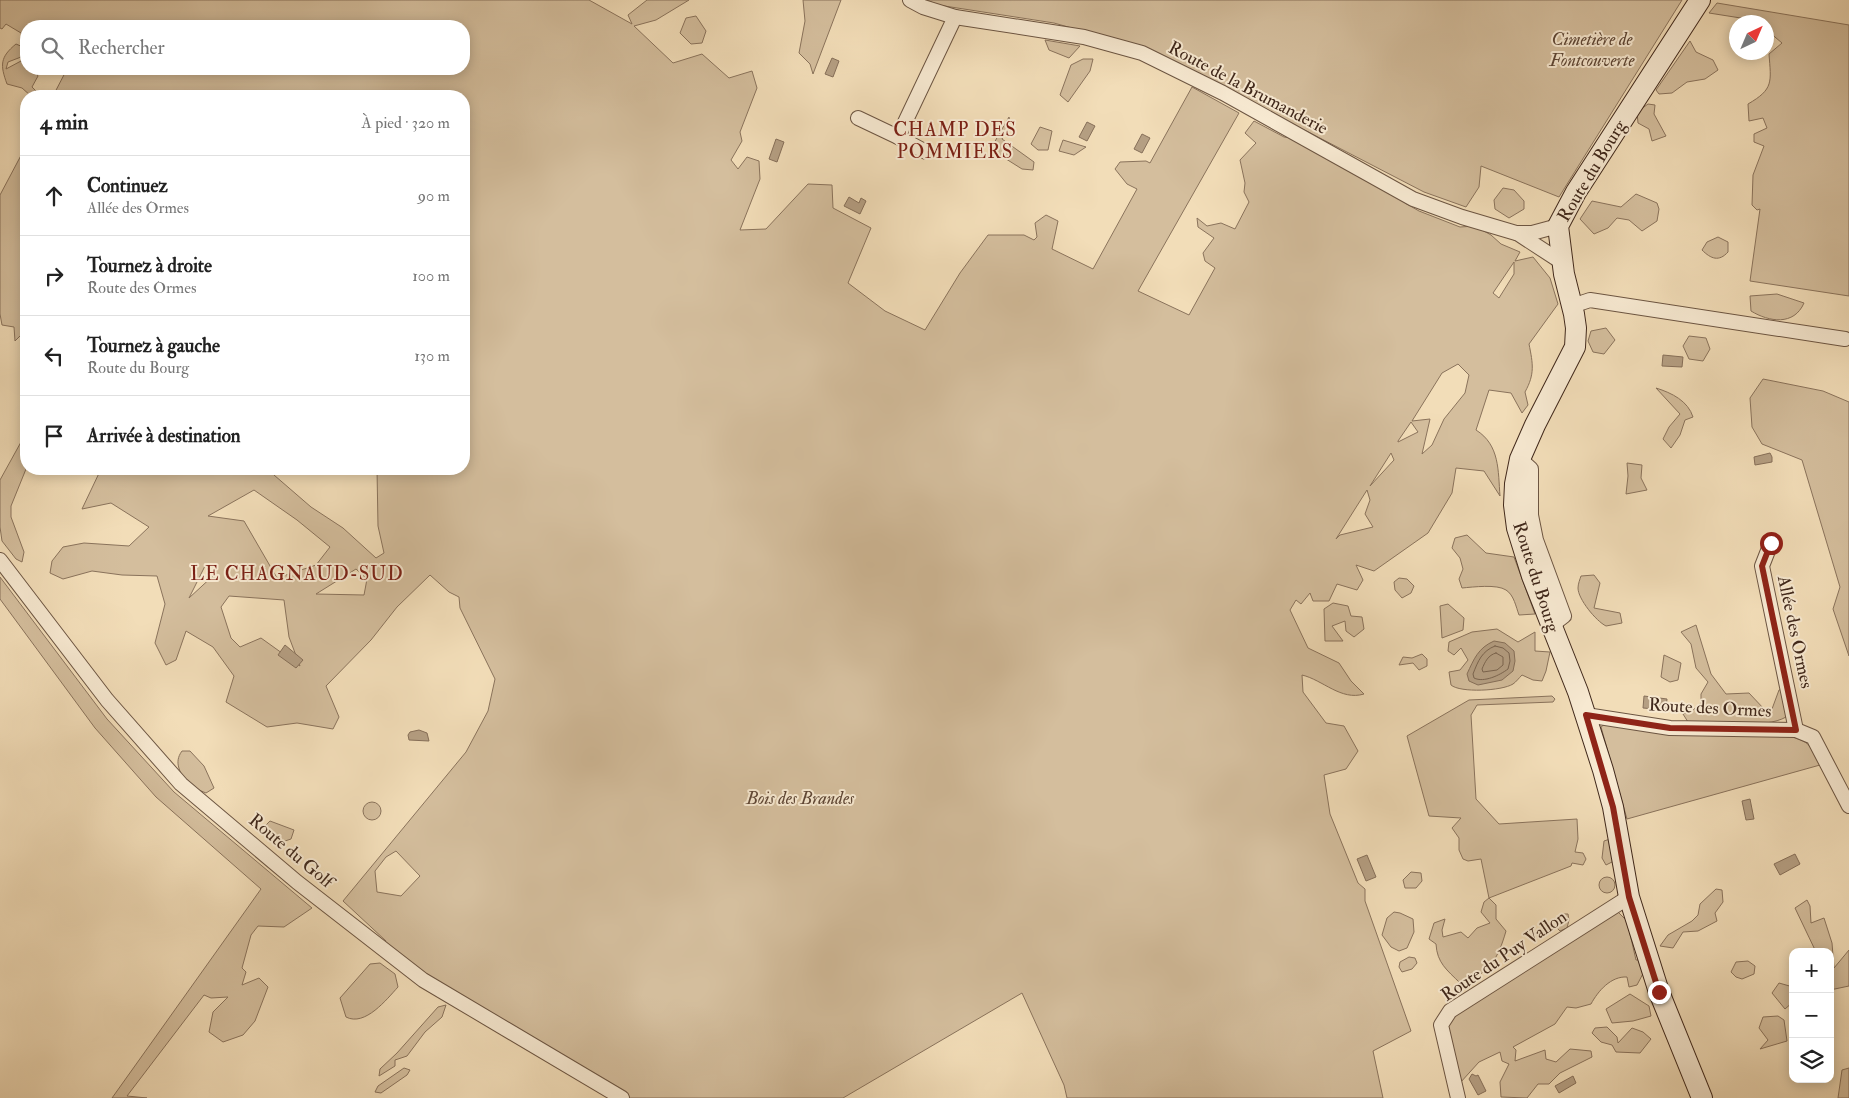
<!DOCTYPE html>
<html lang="fr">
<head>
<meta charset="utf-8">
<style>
	:root { --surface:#fff; --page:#f6f6f6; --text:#222; --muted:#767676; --line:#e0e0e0 }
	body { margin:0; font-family:"IM FELL Double Pica",serif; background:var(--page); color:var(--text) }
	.controls { position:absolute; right:15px; bottom:15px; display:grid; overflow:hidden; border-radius:10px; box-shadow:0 2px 12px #0003 }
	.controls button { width:45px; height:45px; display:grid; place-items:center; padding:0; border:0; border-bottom:1px solid var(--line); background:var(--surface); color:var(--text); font:25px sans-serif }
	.compass { position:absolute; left:1729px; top:15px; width:45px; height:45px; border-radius:50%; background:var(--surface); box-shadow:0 2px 12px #0003; rotate:44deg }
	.stop { position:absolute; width:15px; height:15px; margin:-11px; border:4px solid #8f2418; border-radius:50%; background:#fff }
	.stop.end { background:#8f2418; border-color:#fff; box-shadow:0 1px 5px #0008 }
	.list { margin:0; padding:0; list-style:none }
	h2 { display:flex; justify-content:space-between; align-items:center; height:65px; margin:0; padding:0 20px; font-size:21px }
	h2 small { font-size:16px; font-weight:400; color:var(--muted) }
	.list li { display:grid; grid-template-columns:32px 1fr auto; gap:15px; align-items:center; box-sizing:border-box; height:80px; padding:0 20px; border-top:1px solid var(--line) }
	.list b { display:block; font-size:19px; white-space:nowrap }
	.list p { margin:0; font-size:16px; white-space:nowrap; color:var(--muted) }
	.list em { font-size:16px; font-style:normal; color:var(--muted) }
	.icon { flex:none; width:28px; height:28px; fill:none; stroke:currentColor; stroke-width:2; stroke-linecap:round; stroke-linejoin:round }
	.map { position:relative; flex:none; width:1849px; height:1098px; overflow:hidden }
	.search { position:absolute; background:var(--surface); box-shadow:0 2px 12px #0003; left:20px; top:20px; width:450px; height:55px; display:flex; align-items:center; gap:12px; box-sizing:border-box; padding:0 18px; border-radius:20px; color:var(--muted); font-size:19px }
	.panel { position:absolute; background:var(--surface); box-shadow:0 2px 12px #0003; left:20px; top:90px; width:450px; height:385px; border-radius:20px }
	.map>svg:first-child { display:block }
</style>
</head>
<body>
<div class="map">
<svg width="1849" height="1098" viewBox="0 0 1849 1098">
	<rect width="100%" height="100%" fill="#f2ddb8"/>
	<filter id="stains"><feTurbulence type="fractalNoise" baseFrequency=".004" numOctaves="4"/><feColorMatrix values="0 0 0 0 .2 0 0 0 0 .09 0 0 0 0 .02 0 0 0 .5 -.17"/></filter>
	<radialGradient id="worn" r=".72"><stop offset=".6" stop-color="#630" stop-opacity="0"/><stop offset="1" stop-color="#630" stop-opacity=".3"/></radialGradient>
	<!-- green -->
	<g fill="#d4be9d" stroke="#8a735c" fill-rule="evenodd">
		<path d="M0,0H589L632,24L628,15L647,0H689L656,20L634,26L673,63L702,54L729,78L752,71L757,88L740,132L742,141L731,160L738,169L747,157L759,161L760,179L740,230L766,229L808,184L832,185L833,208L871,228L848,283L885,311L925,330L960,273L988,235H1024L1034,240L1037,237L1035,223L1046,215L1058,221L1052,249L1093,269L1137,189L1127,184L1115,169L1120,162L1146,161L1150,163L1192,87L1239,113L1138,291L1189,315L1215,268L1205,261L1203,253L1214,238L1198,227L1197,218L1207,226L1221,223L1235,229L1249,202L1244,192L1245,183L1240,160L1256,143L1245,133L1254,121L1284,137L1319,142L1392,179L1405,203L1419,211L1460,227L1475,226L1491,235L1501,244L1520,252L1515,261L1533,257L1550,278L1558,304L1529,344C1533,364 1535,374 1525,392L1528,405L1522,413L1511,393L1489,390L1476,430C1500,445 1498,471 1500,496L1484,471L1456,468L1452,493L1428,533L1374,571L1356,565L1363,580L1357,590L1337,584L1329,601H1313L1310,593L1301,604L1296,600L1290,610L1308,648L1339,663L1351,681L1364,694C1341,701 1323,680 1302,675L1303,692L1326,723L1344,726L1358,751L1346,769L1324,775L1330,814L1358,883L1365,889V901L1411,1031L1373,1051L1383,1098H1067L1064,1085L1022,993L843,1098H622L381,947L386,941L343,901L466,752L488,711L495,679L460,608L459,597L449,592L430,575L397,607L371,640L326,686L339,717L333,729L297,723L267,727L226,702L234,676L213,647L186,631L176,660L166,665L155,643L165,604L157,576L122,575L92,571L63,579L50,573L52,561L63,547L84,543L129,546L149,527L111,503L82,509L101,469H200L230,474L236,469H277L274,475L311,507L343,528L376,558L384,553L378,526L377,469H464V96H53L67,69H464V26H26V36L6,24L2,29L0,28ZM1514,262V274L1499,298L1493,293ZM1458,364L1469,375L1465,393L1444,419L1432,445L1422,454L1430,419L1412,421L1442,373ZM1411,422L1418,432L1398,442V441ZM1391,453L1394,460L1370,486ZM254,490L297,520L330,547L316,565L277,578L244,521L208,516ZM1367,490L1370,500L1365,514L1373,527L1340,535L1336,539ZM206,564L215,574L189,598ZM356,569L367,579L364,595L316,594ZM229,596L284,600L289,637L300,666L261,638L240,647L231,638L221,607ZM396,851L420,876L401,896L377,892L375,871L386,857Z"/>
		<polygon points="803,0 841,0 813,74 810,64 799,53 805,21"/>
		<polygon points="927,0 1682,0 1559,197 1481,166 1479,187 1466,207 1424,192 1150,50 1054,23 938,5"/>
		<path d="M1717,3L1849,25V296L1750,281L1760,209L1757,210L1752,205L1753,175L1764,146L1754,142V134L1767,128L1763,118L1749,121L1748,104C1774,89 1771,82 1769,54L1782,43L1769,32L1766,22L1709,13Z"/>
		<polygon points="696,16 706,31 702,43 691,44 680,33 686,18"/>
		<polygon points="1045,40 1080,46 1069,58 1049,50"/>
		<polygon points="1690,41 1696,52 1713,60 1718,70 1705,79 1687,82 1672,93 1659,94 1656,90"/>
		<path d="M16,44L23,47L21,57L8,62L6,69L21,61L26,63V69H34L38,76L32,87L41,96H31L22,88L7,84C0,65 0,57 16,44Z"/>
		<polygon points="1083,59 1093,59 1090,71 1068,102 1060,95 1071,65"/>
		<polygon points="1648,104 1655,105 1654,114 1666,136 1652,141 1649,129 1638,123 1637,112"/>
		<polygon points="1009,117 1010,123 1002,139 1034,162 1033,170 1022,169 995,152 994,143"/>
		<polygon points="1040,127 1052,131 1048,150 1038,150 1031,144"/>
		<polygon points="1063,140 1086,147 1074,155 1059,151"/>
		<polygon points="26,146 26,330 15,341 14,327 2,325 0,314 0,195"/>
		<polygon points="1503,188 1514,190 1524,201 1524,209 1509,218 1495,209 1494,200"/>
		<polygon points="1636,194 1657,203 1659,209 1657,221 1642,231 1629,220 1617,218 1608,228 1594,234 1580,219 1592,201 1621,207"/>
		<path d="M1718,237L1728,242V252C1719,262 1711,259 1702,250L1707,242Z"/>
		<path d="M1777,294L1804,303C1794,326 1769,322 1751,311L1750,296Z"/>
		<polygon points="1606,328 1615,340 1604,354 1593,352 1588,341 1591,331"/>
		<polygon points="1689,336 1706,338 1710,349 1703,361 1689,359 1683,346"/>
		<polygon points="1763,379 1823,391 1849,402 1849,656 1833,609 1840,587 1802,460 1762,444 1752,427 1750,398"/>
		<path d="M1656,388C1672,393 1688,401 1693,417L1685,420L1680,435L1671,448L1663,439L1669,427L1680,414Z"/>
		<polygon points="26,433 26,469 11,506 11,517 24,552 22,562 16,559 2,541 0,527 0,480"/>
		<polygon points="1627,463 1642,465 1641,478 1647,490 1626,494 1628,476"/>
		<path d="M1467,535L1486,553L1514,557L1535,614L1519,615C1516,607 1514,595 1506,590C1497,584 1473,587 1462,588L1459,579L1463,569L1460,558L1452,548L1455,538Z"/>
		<path d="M1594,575L1600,583L1594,608L1620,613L1622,623L1606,626C1596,621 1578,599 1578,588C1578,584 1580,579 1581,576Z"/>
		<polygon points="0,577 107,719 174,792 312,908 284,927 258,926 251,935 242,968 246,972 242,985 259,978 268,987 255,1021 243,1035 223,1042 209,1032 213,1012 228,997 211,998 204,995 127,1096 147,1098 112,1098 261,889 156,797 95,728 0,599"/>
		<polygon points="1399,578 1407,579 1414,586 1411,593 1402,598 1395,590 1394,582"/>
		<polygon points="1333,603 1348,606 1351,616 1362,617 1364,629 1354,637 1346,631 1345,621 1332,626 1343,641 1325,641 1324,609"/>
		<polygon points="1448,604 1464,618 1463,630 1442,638 1440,606"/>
		<path d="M1696,625L1711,674L1726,694L1749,693L1765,710L1772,709L1779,690L1790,686L1786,717C1766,729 1713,723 1688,722L1683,714L1692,711L1701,703V694L1708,682L1696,668L1691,644L1681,632Z"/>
		<path d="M1497,629L1518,642L1535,632V651L1550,652L1546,671L1542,681L1533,680L1522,675C1519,678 1516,682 1513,684C1502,691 1460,693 1451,685L1449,672L1460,670L1468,660L1461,648L1454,655L1448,651L1449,642L1472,632Z"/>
		<polygon points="1422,654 1427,659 1427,666 1419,670 1413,663 1399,665 1403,657 1412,658"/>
		<polygon points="1664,655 1681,663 1678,680 1670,682 1661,677"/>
		<path d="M1552,696L1555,699L1553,702L1477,705L1471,715L1476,799L1499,824L1577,819L1578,839L1575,852L1583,853L1586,859L1583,865L1572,863L1571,866L1489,898L1496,905V919L1506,931C1498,959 1489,975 1460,983C1447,970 1437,963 1436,944L1429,939L1434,923L1445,919L1442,930L1443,937L1461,932L1468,938L1477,928L1490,923L1481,912L1484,902L1489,898L1481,859L1468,861L1463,859L1459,850V838L1452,828L1461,818L1429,816L1407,736L1469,700Z"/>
		<path d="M1605,724L1788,736C1810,741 1811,746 1820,765L1627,819L1601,727Z"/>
		<path d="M182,751H190L204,766L214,788L206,793L187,785C181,773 173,763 182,751Z"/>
		<circle cx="372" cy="811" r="9"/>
		<polygon points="270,821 294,830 291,839 276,844 267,838 265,826"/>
		<polygon points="1610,839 1616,860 1606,865 1602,858 1604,841"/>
		<polygon points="1411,872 1421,873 1422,881 1416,888 1405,888 1403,880"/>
		<circle cx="1607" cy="885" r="8"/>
		<polygon points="1716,889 1722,890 1723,902 1715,913 1717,921 1698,931 1683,932 1673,948 1660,946 1668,935 1692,921 1698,915 1700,904"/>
		<polygon points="1807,900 1810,906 1811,923 1824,918 1832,943 1834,968 1849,950 1849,986 1830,990 1830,952 1816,952 1795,908"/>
		<polygon points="1394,912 1400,913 1413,919 1414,932 1407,948 1399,951 1391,947 1382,935 1387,918"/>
		<path d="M1618,912L1627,921L1636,960H1644L1647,966L1637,985L1629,987L1627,977C1611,976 1598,991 1591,1004L1576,1008L1567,1007L1555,1024L1513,1047L1516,1050L1515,1061L1545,1050L1546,1059L1556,1062L1570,1049L1591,1051L1592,1057L1560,1073L1549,1084H1538L1527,1098L1501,1097L1500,1082L1509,1064L1502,1061L1500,1052L1479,1062L1460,1083L1448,1025L1457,1013Z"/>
		<polygon points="1560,914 1568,914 1569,920 1567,928 1560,931 1557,928"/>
		<polygon points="1409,957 1415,958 1417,963 1412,969 1402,972 1399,967 1400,962"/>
		<polygon points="1748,961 1755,966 1754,974 1742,979 1736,977 1731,972 1736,962"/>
		<path d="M380,963L395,974L398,987C387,999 365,1027 346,1017L340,998L370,964Z"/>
		<polygon points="1779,983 1793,987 1793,1002 1785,1009 1772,993"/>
		<polygon points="1630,994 1649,1006 1651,1016 1633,1021 1612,1023 1606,1009"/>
		<polygon points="446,1005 442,1017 425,1032 407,1056 395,1060 395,1066 379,1076 380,1069 397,1053 438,1007"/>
		<polygon points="1778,1016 1784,1020 1787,1041 1760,1049 1768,1040 1759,1028 1763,1017"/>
		<polygon points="1607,1027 1617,1037 1618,1043 1632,1028 1643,1032 1651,1039 1640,1053 1616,1052 1612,1045 1601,1042 1592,1033 1595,1028"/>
		<polygon points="404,1068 410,1070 407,1075 381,1093 375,1092 378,1086"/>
		<polygon points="1849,1068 1849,1098 1838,1098 1842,1070"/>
	</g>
	<!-- water -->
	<g fill="#b59f83" stroke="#866f59">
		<polygon points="832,58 839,61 833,77 825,74"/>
		<polygon points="1087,122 1095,126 1087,141 1079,137"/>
		<polygon points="1142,134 1150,138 1142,153 1134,149"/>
		<polygon points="776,139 784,142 777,162 769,159"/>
		<polygon points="849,197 859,203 861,198 866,201 860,214 844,206"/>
		<polygon points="1663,355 1683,357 1682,367 1662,366"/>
		<polygon points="1770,453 1772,457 1772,462 1755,465 1754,457"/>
		<path d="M1494,641L1505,643L1514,651L1515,661L1513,671L1502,680L1478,685L1469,681L1467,674C1474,659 1478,648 1494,641Z"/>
		<polygon points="285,645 303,660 296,668 278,655"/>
		<polygon points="1644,696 1667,699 1666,710 1643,708"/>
		<polygon points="419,730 427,733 429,741 409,740 408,735 410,732"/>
		<polygon points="1750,799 1754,819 1746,820 1742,801"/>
		<polygon points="1795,854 1800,864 1780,875 1774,864"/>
		<polygon points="1367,855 1376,877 1366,881 1357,859"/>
		<polygon points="1472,1074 1476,1076 1478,1075 1486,1091 1478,1095 1469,1079"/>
		<polygon points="1573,1076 1576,1083 1559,1093 1555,1086"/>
	</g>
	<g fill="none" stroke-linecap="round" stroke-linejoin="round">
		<!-- shore -->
		<g stroke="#7a644f" stroke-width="1">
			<path d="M1495,646L1503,648L1509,653L1510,661L1508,669C1500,675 1484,683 1474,678L1473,674C1478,661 1482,651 1495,646Z"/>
			<path d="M1496,653L1503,657V665L1497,670L1483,672L1482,669C1485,662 1488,655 1496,653Z"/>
		</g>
		<!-- street casing -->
		<g stroke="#6c5542" stroke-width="16">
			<g id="street">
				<polyline points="910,0 923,7 955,17 1084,37 1142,53 1223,93 1413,199 1462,217 1516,233 1532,233 1558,226"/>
				<polyline points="858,118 898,137 955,17"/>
				<polyline points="898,137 926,152"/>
				<polyline points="1517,233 1563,263"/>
				<polyline points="1572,306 1590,300 1845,339"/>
				<polyline points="1520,459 1531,469 1531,515 1536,540 1564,616 1551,626"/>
				<polyline points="1771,543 1762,566 1796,730"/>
				<polyline points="0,560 107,700 181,784 297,882 423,980 622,1098"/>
				<polyline points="1586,715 1670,728 1796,730 1813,737 1849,806"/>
				<polyline points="1458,1098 1441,1025 1450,1011 1629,897"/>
			</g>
		</g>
		<!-- secondary casing -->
		<g stroke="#40281b" stroke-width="22">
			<polyline id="secondary" points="1700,0 1576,192 1558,226 1564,274 1574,314 1576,328 1575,347 1535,425 1520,459 1515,484 1514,505 1517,528 1532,576 1578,692 1603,770 1613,807 1629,897 1659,992 1702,1098"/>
		</g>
		<!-- street -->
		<use href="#street" stroke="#f7e9d1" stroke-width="14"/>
		<!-- secondary -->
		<use href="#secondary" stroke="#f7e9d1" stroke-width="20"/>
	</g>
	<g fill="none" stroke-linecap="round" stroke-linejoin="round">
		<!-- route -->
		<polyline stroke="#8f2418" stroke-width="6" points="1659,992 1629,897 1613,807 1586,715 1670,728 1796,730 1762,566 1771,543"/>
	</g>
	<g text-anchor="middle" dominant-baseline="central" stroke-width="4" stroke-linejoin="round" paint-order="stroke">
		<!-- park labels -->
		<g font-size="18" font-style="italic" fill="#5e4635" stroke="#f7e9d1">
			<text x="1592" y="39">Cimetière de<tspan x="1592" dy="21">Fontcouverte</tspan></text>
			<text x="800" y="798">Bois des Brandes</text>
		</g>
		<!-- street labels -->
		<g font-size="18" fill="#40281b" stroke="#f7e9d1">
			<text transform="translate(1248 88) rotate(28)">Route de la Brumanderie</text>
			<text transform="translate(1592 171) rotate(-59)">Route du Bourg</text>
			<text transform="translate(1536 577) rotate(72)">Route du Bourg</text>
			<text transform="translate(1795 632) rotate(78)">Allée des Ormes</text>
			<text transform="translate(1710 708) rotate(3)">Route des Ormes</text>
			<text transform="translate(291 851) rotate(40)">Route du Golf</text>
			<text transform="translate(1504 956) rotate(-34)">Route du Puy Vallon</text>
		</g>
		<!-- neighbourhood labels -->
		<g font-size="19" letter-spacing="1" fill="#7a1f14" stroke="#f7e9d1">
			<text x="955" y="130">CHAMP DES<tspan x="955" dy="22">POMMIERS</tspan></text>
			<text x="297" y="574">LE CHAGNAUD-SUD</text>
		</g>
	</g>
	<rect width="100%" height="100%" filter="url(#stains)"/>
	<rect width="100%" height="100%" fill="url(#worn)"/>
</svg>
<div class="controls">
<button>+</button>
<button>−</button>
<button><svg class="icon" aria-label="layers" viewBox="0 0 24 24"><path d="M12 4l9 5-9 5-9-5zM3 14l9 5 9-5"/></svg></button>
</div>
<svg class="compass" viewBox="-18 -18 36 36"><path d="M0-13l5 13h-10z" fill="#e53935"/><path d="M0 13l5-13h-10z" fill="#767676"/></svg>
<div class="stop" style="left:1771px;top:543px"></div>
<div class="stop end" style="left:1659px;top:992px"></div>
<div class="search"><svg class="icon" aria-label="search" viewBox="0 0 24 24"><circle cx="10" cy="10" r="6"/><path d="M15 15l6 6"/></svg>Rechercher</div>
<section class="panel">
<h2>4 min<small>À pied · 320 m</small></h2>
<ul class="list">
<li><svg class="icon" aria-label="ahead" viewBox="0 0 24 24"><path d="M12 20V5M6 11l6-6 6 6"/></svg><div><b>Continuez</b><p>Allée des Ormes</p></div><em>90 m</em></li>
<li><svg class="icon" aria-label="right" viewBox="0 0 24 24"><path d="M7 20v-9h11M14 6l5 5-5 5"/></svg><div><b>Tournez à droite</b><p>Route des Ormes</p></div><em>100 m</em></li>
<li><svg class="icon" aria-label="left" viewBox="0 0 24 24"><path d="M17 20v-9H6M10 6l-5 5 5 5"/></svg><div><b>Tournez à gauche</b><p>Route du Bourg</p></div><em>130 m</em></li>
<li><svg class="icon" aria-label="arrive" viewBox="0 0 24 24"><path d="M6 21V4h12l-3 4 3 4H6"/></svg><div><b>Arrivée à destination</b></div></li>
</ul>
</section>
</div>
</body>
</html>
